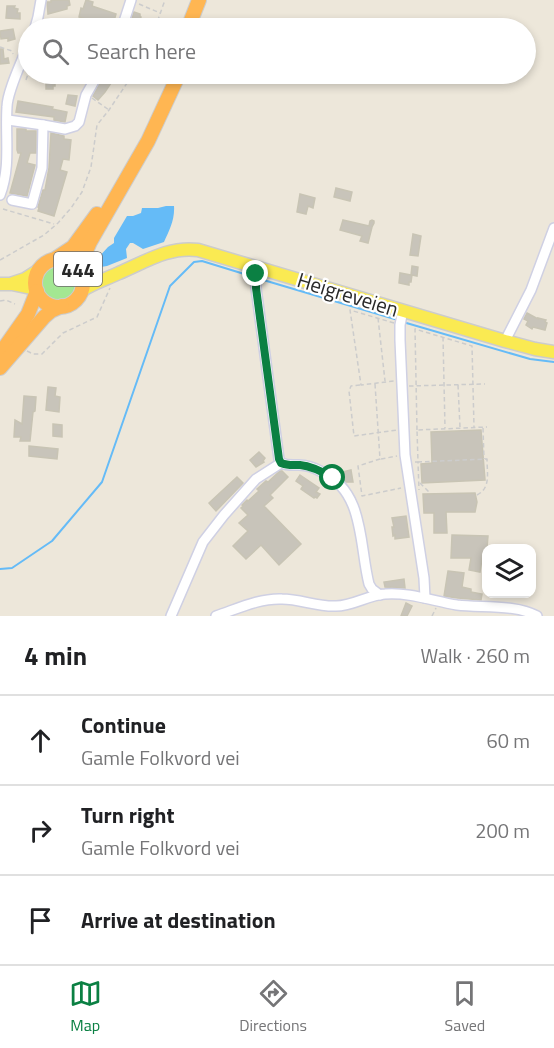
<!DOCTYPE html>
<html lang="en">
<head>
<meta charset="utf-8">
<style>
	:root { --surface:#fff; --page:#f6f6f6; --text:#202124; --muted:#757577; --line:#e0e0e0; --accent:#0b8043 }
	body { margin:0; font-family:"Titillium Web",sans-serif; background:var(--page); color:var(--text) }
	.controls { position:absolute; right:18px; bottom:18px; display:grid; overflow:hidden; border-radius:12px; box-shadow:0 3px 9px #0003 }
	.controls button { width:54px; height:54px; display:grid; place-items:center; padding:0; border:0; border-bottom:2px solid var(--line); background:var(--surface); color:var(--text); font:30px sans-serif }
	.stop { position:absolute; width:18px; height:18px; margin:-14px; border:4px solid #0b8043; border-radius:50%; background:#fff }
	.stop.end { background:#0b8043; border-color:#fff; box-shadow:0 2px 6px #0008 }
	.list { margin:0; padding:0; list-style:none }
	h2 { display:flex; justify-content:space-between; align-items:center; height:78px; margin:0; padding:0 24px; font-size:26px }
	h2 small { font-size:20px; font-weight:400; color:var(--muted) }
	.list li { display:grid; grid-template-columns:39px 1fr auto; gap:18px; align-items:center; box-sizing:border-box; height:90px; padding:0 24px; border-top:2px solid var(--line) }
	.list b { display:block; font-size:22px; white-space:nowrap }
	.list p { margin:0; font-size:20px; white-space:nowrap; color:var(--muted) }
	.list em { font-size:20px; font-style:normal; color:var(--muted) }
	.icon { flex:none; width:33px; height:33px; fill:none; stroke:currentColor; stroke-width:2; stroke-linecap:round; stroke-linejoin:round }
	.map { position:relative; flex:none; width:554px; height:616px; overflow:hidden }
	.search { position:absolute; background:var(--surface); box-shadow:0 3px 9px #0003; left:18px; right:18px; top:18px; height:66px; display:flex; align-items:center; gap:15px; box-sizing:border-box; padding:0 21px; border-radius:33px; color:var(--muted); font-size:22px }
	.sheet { height:348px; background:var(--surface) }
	nav { display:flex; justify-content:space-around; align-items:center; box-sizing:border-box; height:84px; border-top:2px solid var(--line); background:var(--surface); font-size:16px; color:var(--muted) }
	nav a { display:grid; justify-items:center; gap:3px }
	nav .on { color:var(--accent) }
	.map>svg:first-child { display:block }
</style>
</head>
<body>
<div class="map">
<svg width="554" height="616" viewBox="0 0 554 616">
	<rect width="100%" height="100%" fill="#ede7da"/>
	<!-- green -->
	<circle fill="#a3e792" cx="58" cy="282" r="18"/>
	<!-- water -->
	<path fill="#65bbf7" d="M166,206H174C175,220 169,231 164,242L143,249L133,243H130L126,249L127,258L107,266L101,267L97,259L108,247L114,243V238L127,216H133L141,213L142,208H158Z"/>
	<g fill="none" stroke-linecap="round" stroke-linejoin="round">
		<!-- stream -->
		<g stroke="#65bbf7" stroke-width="2">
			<polyline points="260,279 398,320"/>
			<polyline points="403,322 530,359 554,362"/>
			<polyline points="0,569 12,568 52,541 102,482 170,286 194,262 202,261 254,277"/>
		</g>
	</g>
	<!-- building -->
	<g fill="#c8c4ba" stroke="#c8c4b4" stroke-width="1.5">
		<polygon points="51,0 69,0 70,5 67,6 67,9 48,14 47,2 51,2"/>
		<polygon points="86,0 93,2 92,6 116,14 112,28 79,17 81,8 83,9"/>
		<polygon points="7,6 15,6 14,8 18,9 17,13 20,13 20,19 6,18"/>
		<polygon points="134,12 140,14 140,16 141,17 138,28 129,28"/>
		<polygon points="13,29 15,39 8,41 8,38 1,39 0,31"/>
		<polygon points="0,49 3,49 4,59 8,58 9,63 0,64"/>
		<polygon points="46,74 55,74 55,86 53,86 53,89 46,89"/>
		<polygon points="105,74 117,74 105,92 98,100 93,96"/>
		<polygon points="68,95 77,96 75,106 66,104"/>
		<polygon points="18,101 53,107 52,109 67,112 65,122 54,120 54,117 16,112"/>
		<polygon points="17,129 26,129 26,131 36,131 36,153 30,153 27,163 35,165 27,196 10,193 21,153 18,153 17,150"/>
		<polygon points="51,133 64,136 64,139 71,140 69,160 63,159 60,170 67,172 54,216 38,211 39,208 38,207 43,190 45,190 49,168"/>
		<polygon points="336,188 352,192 350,201 334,197"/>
		<polygon points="300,194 315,198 313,208 308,206 306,214 297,212"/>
		<polygon points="343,220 369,226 370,221 372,220 374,221 374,223 372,227 368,243 360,241 362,236 340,230"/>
		<polygon points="413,234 421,236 418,256 410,255"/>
		<polygon points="412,266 418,267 417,276 412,275 411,282 409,282 409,285 399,283 400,273 411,275"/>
		<polygon points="527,313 538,319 538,318 546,320 545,322 547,323 545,330 533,327 532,329 526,325 528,321 524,319"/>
		<polygon points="48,387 56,388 55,396 60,397 59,412 46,410"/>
		<polygon points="24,396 36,397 35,411 33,412 30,441 20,441 21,437 14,437 15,420 22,424"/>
		<polygon points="53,424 62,425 62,437 53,436"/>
		<polygon points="481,430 485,480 422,483 421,464 432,463 431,432"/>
		<polygon points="29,446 58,449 57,459 29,456"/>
		<polygon points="259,452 265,458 263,461 264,462 256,467 250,460"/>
		<polygon points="351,470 353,482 346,482 342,478 342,472"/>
		<polygon points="280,471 282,471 288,477 270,495 273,498 264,506 301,544 279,565 261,545 246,559 233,546 248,531 239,523 248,515 241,508 243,506 242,505 247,500 248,501 259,491 257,489 266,481 268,482"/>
		<polygon points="300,475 319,488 316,492 320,494 317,498 315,497 314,498 301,489 303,486 296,481"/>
		<polygon points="237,477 243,483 216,511 209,503"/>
		<polygon points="475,493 477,502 475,512 446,512 447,533 434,533 434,513 424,513 423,494"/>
		<polygon points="406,516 409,537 395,539 395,535 393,536 392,527 394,527 392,518"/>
		<polygon points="452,535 488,536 486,559 482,559 480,572 469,570 471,558 451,558"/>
		<polygon points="448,571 464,573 462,587 471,589 471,592 482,594 481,600 458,598 444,596"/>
		<polygon points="404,579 405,588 385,587 384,582"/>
		<polygon points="406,603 412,606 407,616 401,616"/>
	</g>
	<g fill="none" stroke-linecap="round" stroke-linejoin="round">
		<!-- minor casing -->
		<g stroke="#cfd0e3" stroke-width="12">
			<g id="minor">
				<polyline points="35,28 38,17 41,0"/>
				<polyline points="122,28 131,0"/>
				<polyline points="8,120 43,125 65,129 75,126 79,122 86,95 98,74"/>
				<path d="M0,195C11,167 5,137 7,107C7,92 22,61 28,45"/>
				<polyline points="12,200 32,204 42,168 43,125"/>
				<polyline points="258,267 256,279 256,288 279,459 281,463"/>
				<polyline points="403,310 400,325 400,340 405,455 424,578 425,598"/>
				<polyline points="505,341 531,290 554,228"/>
				<path d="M281,463C288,466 292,465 299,465C307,465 315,468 322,472C365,492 359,545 369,584L372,589L380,595"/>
				<polyline points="171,616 203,542 224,515 256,479 281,463"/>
				<path d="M216,616C237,609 259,598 282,599C300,599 318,607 336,606C353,606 368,595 385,594C409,592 433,601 457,605C481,608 516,604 537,616"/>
			</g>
		</g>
		<!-- major casing -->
		<g stroke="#ccc" stroke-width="15">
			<g id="major">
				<polyline points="13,283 25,279 39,270"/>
				<polyline points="0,284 12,284 36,289"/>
				<path d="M81,291C93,283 106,279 119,273C145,262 169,246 198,250L505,341L535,349L554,352"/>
			</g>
		</g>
		<!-- highway casing -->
		<g stroke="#ccc" stroke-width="16">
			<g id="highway">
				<polyline points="188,28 199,0"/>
				<polyline points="55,259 73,247 97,214"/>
				<circle cx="59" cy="283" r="24"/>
				<polyline points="80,273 83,258 90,242 148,141 179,74"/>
				<polyline points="0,354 28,314 37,291"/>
				<polyline points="0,368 44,317 51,311 62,306"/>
			</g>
		</g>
		<!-- path -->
		<g stroke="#ccc" stroke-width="1.5" stroke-dasharray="4.5 3" stroke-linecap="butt">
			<polyline points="139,4 160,13"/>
			<polyline points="155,28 165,0"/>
			<polyline points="0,47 12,51 13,54"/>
			<polyline points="26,80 28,74"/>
			<polyline points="92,98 109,110"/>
			<polyline points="3,209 54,224"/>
			<polyline points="0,260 44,235 58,223 71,208 82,192 91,167 97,125 109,110 133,74"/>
			<polyline points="0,301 6,300 15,304"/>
			<polyline points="378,318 385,381"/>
			<polyline points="394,323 350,310 361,385 394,381"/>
			<polyline points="443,337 445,428"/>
			<polyline points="27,351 33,354 42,354 63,333 97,317 110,288"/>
			<polyline points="375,384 380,459 358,466 362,496 401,488"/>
			<polyline points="360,385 351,386 349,391 354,436 397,430"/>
			<polyline points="458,385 460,427"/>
			<polyline points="409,386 485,384"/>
			<polyline points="483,428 484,459"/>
			<polyline points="417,430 415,329 472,346 474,427"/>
			<polyline points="381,459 397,456"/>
			<polyline points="415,462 418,462 419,490"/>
			<polyline points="420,483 430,493"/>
			<path d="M477,495C491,488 487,473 487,459L418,462L417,430L487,427"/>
			<polyline points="432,616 436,608"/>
		</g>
		<!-- minor -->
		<use href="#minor" stroke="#fff" stroke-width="9"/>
		<!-- major -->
		<use href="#major" stroke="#faea52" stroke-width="12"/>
		<!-- highway -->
		<use href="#highway" stroke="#ffb652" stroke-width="14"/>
	</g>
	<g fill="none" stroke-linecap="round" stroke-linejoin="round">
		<!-- route -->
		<path stroke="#0b8043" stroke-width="8" d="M256,274V288L279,459L281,463C288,466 293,465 300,465C312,466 323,472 333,478"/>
	</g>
	<g text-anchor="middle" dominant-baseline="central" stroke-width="4.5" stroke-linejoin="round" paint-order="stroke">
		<!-- shield labels -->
		<rect fill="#fff" stroke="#696969" stroke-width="1.5" x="54" y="252" width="48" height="34" rx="4.5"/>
		<g font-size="20" font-weight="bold" fill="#292929">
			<text x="78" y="269">444</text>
		</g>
		<!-- street labels -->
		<g font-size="21" fill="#292929" stroke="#fff">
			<text transform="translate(348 294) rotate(17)">Heigreveien</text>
		</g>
	</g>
</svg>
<div class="controls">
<button><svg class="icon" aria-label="layers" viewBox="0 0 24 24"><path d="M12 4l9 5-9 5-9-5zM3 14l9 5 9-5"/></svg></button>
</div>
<div class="stop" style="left:333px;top:478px"></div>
<div class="stop end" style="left:256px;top:274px"></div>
<div class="search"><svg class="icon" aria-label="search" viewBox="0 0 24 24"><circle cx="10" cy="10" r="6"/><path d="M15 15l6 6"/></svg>Search here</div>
</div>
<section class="sheet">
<h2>4 min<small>Walk · 260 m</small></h2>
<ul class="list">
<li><svg class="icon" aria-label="ahead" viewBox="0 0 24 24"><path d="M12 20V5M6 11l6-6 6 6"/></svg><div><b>Continue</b><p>Gamle Folkvord vei</p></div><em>60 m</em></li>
<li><svg class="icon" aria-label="right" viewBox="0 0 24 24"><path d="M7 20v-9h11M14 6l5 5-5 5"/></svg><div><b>Turn right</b><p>Gamle Folkvord vei</p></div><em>200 m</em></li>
<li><svg class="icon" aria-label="arrive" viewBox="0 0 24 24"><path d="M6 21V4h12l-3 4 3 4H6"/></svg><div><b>Arrive at destination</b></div></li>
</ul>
</section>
<nav>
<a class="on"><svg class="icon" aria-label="map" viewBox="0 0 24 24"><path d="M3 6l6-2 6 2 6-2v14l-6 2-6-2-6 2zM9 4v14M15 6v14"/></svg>Map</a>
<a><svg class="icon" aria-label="directions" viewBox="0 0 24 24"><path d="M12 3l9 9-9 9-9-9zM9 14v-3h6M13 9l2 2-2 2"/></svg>Directions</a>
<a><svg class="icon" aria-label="saved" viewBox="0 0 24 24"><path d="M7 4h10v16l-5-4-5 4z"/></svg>Saved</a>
</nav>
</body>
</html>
